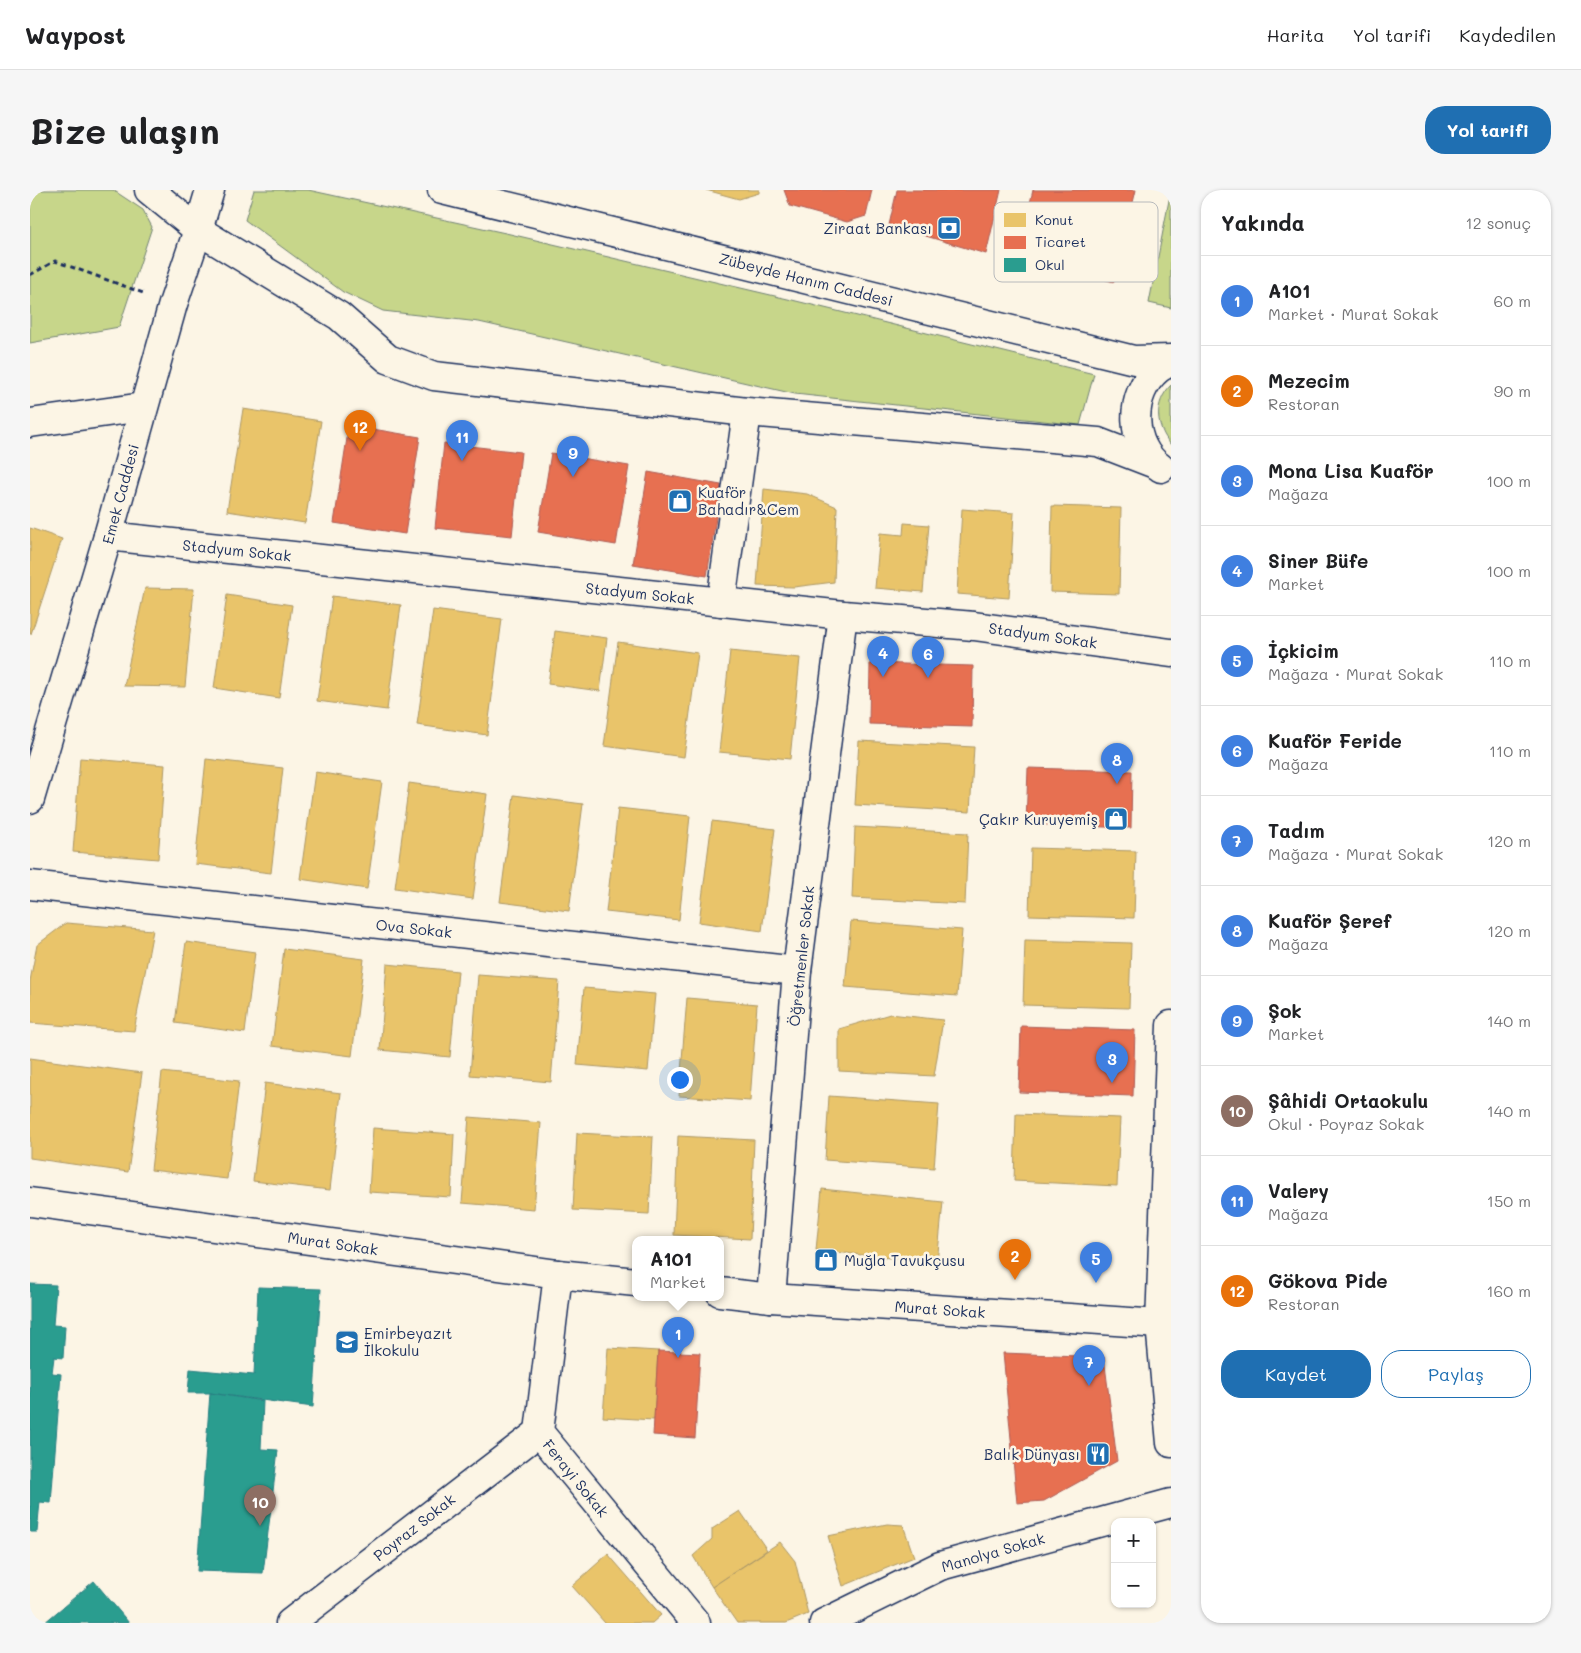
<!DOCTYPE html>
<html lang="tr">
<head>
<meta charset="utf-8">
<style>
	:root { --surface:#fff; --page:#f6f6f6; --text:#202124; --muted:#757577; --line:#e0e0e0; --accent:#1f6fb2 }
	body { margin:0; font-family:Mali,sans-serif; background:var(--page); color:var(--text) }
	.controls { position:absolute; right:15px; bottom:15px; display:grid; overflow:hidden; border-radius:10px; box-shadow:0 1px 4px #0004 }
	.controls button { width:45px; height:45px; display:grid; place-items:center; padding:0; border:0; border-bottom:1px solid var(--line); background:var(--surface); color:var(--text); font:25px sans-serif }
	.you { position:absolute; left:649px; top:889px; width:18px; height:18px; margin:-12px; border:4px solid #fff; border-radius:50%; background:#1a73e8; box-shadow:0 0 0 8px #1a73e833 }
	.badge { display:grid; place-items:center; width:32px; height:32px; border-radius:50%; background:var(--accent); color:#fff; font-size:16px; font-weight:700 }
	.pin { position:absolute; translate:-50% -41px; filter:drop-shadow(0 1px 2px #0008) }
	.pin::after { content:''; position:absolute; top:26px; width:18px; height:15px; background:inherit; clip-path:polygon(0 0,100% 0,50% 100%) }
	.popup { position:absolute; left:602px; top:1046px; width:92px; height:65px; box-sizing:border-box; display:grid; place-content:center; border-radius:10px; background:var(--surface); filter:drop-shadow(0 1px 4px #0005); font-size:16px; white-space:nowrap; color:var(--muted) }
	.popup b { font-size:19px; color:var(--text) }
	.popup::after { content:''; position:absolute; left:50%; top:100%; margin-left:-10px; border:10px solid transparent; border-top-color:var(--surface) }
	.list { margin:0; padding:0; list-style:none }
	h2 { display:flex; justify-content:space-between; align-items:center; height:65px; margin:0; padding:0 20px; font-size:21px }
	h2 small { font-size:16px; font-weight:400; color:var(--muted) }
	.list li { display:grid; grid-template-columns:32px 1fr auto; gap:15px; align-items:center; box-sizing:border-box; height:90px; padding:0 20px; border-top:1px solid var(--line) }
	.list b { display:block; font-size:19px; white-space:nowrap }
	.list p { margin:0; font-size:16px; white-space:nowrap; color:var(--muted) }
	.list em { font-size:16px; font-style:normal; color:var(--muted) }
	.actions { display:flex; gap:10px; padding:15px 20px }
	.actions a { flex:1; padding:11px 0; border:1px solid var(--accent); border-radius:20px; text-align:center; font-size:18px; color:var(--accent) }
	.actions .main { background:var(--accent); color:#fff }
	.map { position:relative; flex:none; width:1141px; height:1433px; overflow:hidden; border-radius:20px }
	header { display:flex; align-items:center; gap:30px; box-sizing:border-box; height:70px; padding:0 25px; background:var(--surface); border-bottom:1px solid var(--line) }
	header strong { font-size:24px }
	nav { display:flex; gap:28px; margin-inline-start:auto; font-size:18px }
	.intro { display:flex; align-items:center; justify-content:space-between; box-sizing:border-box; height:120px; padding:0 30px }
	h1 { margin:0; font-size:35px }
	.button { padding:12px 22px; border-radius:20px; background:var(--accent); color:#fff; font-size:18px; font-weight:700 }
	main { display:flex; gap:30px; padding:0 30px }
	aside { flex:1; background:var(--surface); border-radius:20px; box-shadow:0 1px 4px #0004 }
	.map>svg:first-child { display:block }
</style>
</head>
<body>
<header>
<strong>Waypost</strong>
<nav><a>Harita</a><a>Yol tarifi</a><a>Kaydedilen</a></nav>
</header>
<div class="intro"><h1>Bize ulaşın</h1><a class="button">Yol tarifi</a></div>
<main>
<div class="map">
<svg width="1141" height="1433" viewBox="0 0 1141 1433">
	<rect width="100%" height="100%" fill="#fcf5e5"/>
	<filter id="ink" filterUnits="userSpaceOnUse"><feTurbulence type="fractalNoise" baseFrequency=".02" numOctaves="2"/><feDisplacementMap in="SourceGraphic" scale="10" xChannelSelector="R" yChannelSelector="G"/><feConvolveMatrix kernelMatrix="1 2 1 2 8 2 1 2 1" color-interpolation-filters="sRGB"/></filter>
	<g filter="url(#ink)">
		<!-- green -->
		<g fill="#c7d68a" stroke="#718274">
			<polygon points="0,0 83,0 113,20 122,37 89,137 0,153"/>
			<polygon points="224,0 278,0 480,44 762,110 1064,184 1050,235 765,204 449,132 353,121 313,102 215,30"/>
			<polygon points="1141,0 1141,118 1119,113"/>
			<path d="M1141,195V255C1126,236 1123,214 1141,195Z"/>
		</g>
		<!-- homes -->
		<g fill="#e9c46a" stroke="#ab9766">
			<polygon points="676,0 729,0 729,3 709,9"/>
			<polygon points="213,219 291,231 275,333 197,321"/>
			<polygon points="734,299 777,304 807,317 804,392 764,397 727,396"/>
			<polygon points="1022,316 1091,318 1089,404 1020,402"/>
			<polygon points="932,319 984,323 979,408 927,404"/>
			<polygon points="874,333 899,335 893,402 845,398 850,343 873,345"/>
			<polygon points="0,338 32,349 1,444 0,444"/>
			<polygon points="115,398 164,399 155,497 94,496"/>
			<polygon points="197,405 262,415 249,508 184,498"/>
			<polygon points="302,406 371,415 357,520 287,511"/>
			<polygon points="403,420 472,429 457,545 387,535"/>
			<polygon points="525,441 577,448 570,501 518,494"/>
			<polygon points="588,452 668,463 654,567 574,556"/>
			<polygon points="700,461 770,468 760,569 689,562"/>
			<polygon points="829,551 944,557 940,622 825,615"/>
			<polygon points="50,568 135,575 128,669 43,662"/>
			<polygon points="176,569 253,578 241,683 165,674"/>
			<polygon points="285,582 352,592 337,699 270,689"/>
			<polygon points="379,593 457,604 443,709 365,698"/>
			<polygon points="484,605 553,614 539,721 470,712"/>
			<polygon points="588,618 660,626 649,730 576,722"/>
			<polygon points="682,631 745,639 732,741 669,732"/>
			<polygon points="825,637 938,643 935,714 822,708"/>
			<polygon points="1001,658 1106,661 1104,728 999,725"/>
			<polygon points="821,731 932,740 927,806 815,797"/>
			<polygon points="36,733 123,740 104,841 0,833 0,791 7,755"/>
			<polygon points="995,750 1101,753 1099,818 993,815"/>
			<polygon points="156,752 225,762 215,843 145,833"/>
			<polygon points="254,759 334,769 322,866 242,856"/>
			<polygon points="357,774 428,781 420,867 350,860"/>
			<polygon points="448,785 529,791 521,892 440,885"/>
			<polygon points="554,798 625,804 618,881 547,875"/>
			<polygon points="657,808 727,814 720,911 649,906"/>
			<polygon points="860,824 913,830 904,886 809,881 809,839"/>
			<polygon points="0,868 112,883 98,982 0,968"/>
			<polygon points="132,882 209,891 197,989 121,980"/>
			<polygon points="235,893 311,903 300,1000 223,991"/>
			<polygon points="799,906 909,914 904,978 795,970"/>
			<polygon points="986,924 1090,928 1087,996 984,991"/>
			<polygon points="439,927 511,933 504,1019 432,1013"/>
			<polygon points="343,938 424,944 421,1007 339,1002"/>
			<polygon points="547,943 623,947 619,1024 543,1020"/>
			<polygon points="648,946 724,950 720,1049 644,1045"/>
			<polygon points="792,999 913,1012 907,1073 786,1060"/>
			<polygon points="578,1158 628,1161 624,1230 573,1227"/>
			<polygon points="710,1321 737,1360 682,1397 663,1366 682,1349 682,1339"/>
			<polygon points="857,1334 873,1335 884,1367 813,1396 798,1346"/>
			<polygon points="750,1352 765,1371 778,1424 756,1433 707,1433 682,1397"/>
			<polygon points="578,1364 631,1425 622,1433 575,1433 542,1396"/>
		</g>
		<!-- shops -->
		<g fill="#e76f51" stroke="#aa5c55">
			<polygon points="754,0 842,0 836,26 817,32 760,16"/>
			<polygon points="867,0 971,0 956,64 859,35"/>
			<polygon points="1003,0 1106,0 1084,92 988,66"/>
			<polygon points="319,235 390,247 375,344 304,333"/>
			<polygon points="414,253 491,262 482,346 405,338"/>
			<polygon points="521,263 599,276 586,355 508,342"/>
			<polygon points="618,282 691,295 677,386 603,374"/>
			<polygon points="840,473 943,476 942,537 839,534"/>
			<polygon points="998,578 1102,581 1101,638 996,634"/>
			<polygon points="991,836 1105,840 1103,906 989,902"/>
			<polygon points="628,1161 670,1163 665,1248 623,1245"/>
			<polygon points="973,1163 1074,1167 1087,1271 1014,1311 987,1313"/>
		</g>
		<!-- schools -->
		<g fill="#2a9d8f" stroke="#267c80">
			<polygon points="0,1094 26,1095 23,1135 35,1136 33,1168 24,1167 22,1183 31,1184 21,1313 10,1312 7,1342 0,1342"/>
			<polygon points="228,1097 291,1099 283,1217 180,1203 158,1203 160,1179 224,1185"/>
			<polygon points="180,1203 233,1211 231,1259 248,1260 233,1383 167,1381"/>
			<polygon points="64,1391 99,1433 14,1433"/>
		</g>
		<g fill="none" stroke-linecap="round" stroke-linejoin="round">
			<!-- minor casing -->
			<g stroke="#1b2f5e" stroke-width="31">
				<g id="minor">
					<polyline points="0,233 113,217"/>
					<polyline points="78,346 813,425 944,436 1141,463"/>
					<polyline points="691,412 717,222"/>
					<polyline points="0,695 767,781"/>
					<polyline points="0,1012 528,1084 606,1092"/>
					<polyline points="528,1084 509,1242 666,1433"/>
					<polyline points="690,1102 741,1108 1130,1134"/>
					<polyline points="741,1108 767,781 813,425"/>
					<polyline points="260,1433 509,1242"/>
					<polyline points="794,1433 910,1376 1141,1313"/>
				</g>
			</g>
			<!-- tertiary casing -->
			<g stroke="#1b2f5e" stroke-width="31">
				<polyline id="tertiary" points="0,609 78,346 143,114 168,40 180,0"/>
			</g>
			<!-- secondary casing -->
			<g stroke="#1b2f5e" stroke-width="31">
				<g id="secondary">
					<polyline points="119,0 168,40 309,126 358,169 404,186 717,222 1068,252 1125,274"/>
					<polyline points="412,0 1104,170 1141,169"/>
					<path d="M1131,278C1099,256 1098,204 1128,179C1132,176 1137,174 1141,171"/>
					<polyline points="1141,835 1130,1134 1141,1253"/>
				</g>
			</g>
			<!-- path -->
			<polyline stroke="#1b2f5e" stroke-width="3" stroke-dasharray="5 4" stroke-linecap="butt" points="0,85 25,71 116,104"/>
			<!-- minor -->
			<use href="#minor" stroke="#fcf5e5" stroke-width="28"/>
			<!-- tertiary -->
			<use href="#tertiary" stroke="#fcf5e5" stroke-width="28"/>
			<!-- secondary -->
			<use href="#secondary" stroke="#fcf5e5" stroke-width="28"/>
		</g>
	</g>
	<!-- icons -->
	<defs>
		<g id="bank-square" transform="scale(1.25)"><rect x="-9" y="-9" width="18" height="18" rx="4" fill="#1f6fb2" stroke="#fcf5e5"/><path d="M-6-4H6V4H-6ZM0-2.3a2.3 2.3 0 1 0 0 4.6a2.3 2.3 0 1 0 0-4.6Z" fill="#fff"/></g>
		<g id="shop-square" transform="scale(1.25)"><rect x="-9" y="-9" width="18" height="18" rx="4" fill="#1f6fb2" stroke="#fcf5e5"/><path d="M-5-2.5h2.3a2.7 3.5 0 0 1 5.4 0H5L5.5 6h-11ZM-1.5-2.5h3a1.5 2.3 0 0 0-3 0Z" fill="#fff"/></g>
		<g id="school-square" transform="scale(1.25)"><rect x="-9" y="-9" width="18" height="18" rx="4" fill="#1f6fb2" stroke="#fcf5e5"/><path d="M0-5L7-2L0 1L-7-2ZM-4 1L0 2.5L4 1V4Q0 6-4 4Z" fill="#fff"/></g>
		<g id="restaurant-square" transform="scale(1.25)"><rect x="-9" y="-9" width="18" height="18" rx="4" fill="#1f6fb2" stroke="#fcf5e5"/><path d="M-5-6h1v4h1v-4h1v4h1v-4h1v5L-1.5 .5V6h-2V.5L-5-1ZM5-6V6H3V1.5H1.5Q1.5-4 5-6Z" fill="#fff"/></g>
	</defs>
	<g fill-rule="evenodd">
		<use href="#bank-square" x="919" y="38"/>
		<use href="#shop-square" x="650" y="311"/>
		<use href="#shop-square" x="1086" y="629"/>
		<use href="#shop-square" x="796" y="1070"/>
		<use href="#school-square" x="317" y="1152"/>
		<use href="#restaurant-square" x="1068" y="1264"/>
	</g>
	<g text-anchor="middle" dominant-baseline="central" stroke-width="5" stroke-linejoin="round" paint-order="stroke">
		<!-- poi labels -->
		<g font-size="15" fill="#1b2f5e" stroke="#fcf5e5" text-anchor="end">
			<text x="902" y="38">Ziraat Bankası</text>
			<text x="668" y="302" text-anchor="start">Kuaför<tspan x="668" dy="17">Bahadır&amp;Cem</tspan></text>
			<text x="1068" y="629">Çakır Kuruyemiş</text>
			<text x="814" y="1070" text-anchor="start">Muğla Tavukçusu</text>
			<text x="334" y="1143" text-anchor="start">Emirbeyazıt<tspan x="334" dy="17">İlkokulu</tspan></text>
			<text x="1050" y="1264">Balık Dünyası</text>
		</g>
		<!-- street labels -->
		<g font-size="15" fill="#1b2f5e" stroke="#fcf5e5">
			<text transform="translate(776 89) rotate(14)">Zübeyde Hanım Caddesi</text>
			<text transform="translate(90 304) rotate(-75)">Emek Caddesi</text>
			<text transform="translate(207 360) rotate(6)">Stadyum Sokak</text>
			<text transform="translate(610 403) rotate(6)">Stadyum Sokak</text>
			<text transform="translate(1013 445) rotate(8)">Stadyum Sokak</text>
			<text transform="translate(384 738) rotate(6)">Ova Sokak</text>
			<text transform="translate(771 766) rotate(-84)">Öğretmenler Sokak</text>
			<text transform="translate(303 1053) rotate(8)">Murat Sokak</text>
			<text transform="translate(910 1119) rotate(4)">Murat Sokak</text>
			<text transform="translate(546 1288) rotate(51)">Ferayi Sokak</text>
			<text transform="translate(384 1337) rotate(-38)">Poyraz Sokak</text>
			<text transform="translate(963 1362) rotate(-16)">Manolya Sokak</text>
		</g>
	</g>
	<!-- legend -->
	<rect x="964" y="12" width="164" height="80" rx="8" fill="#fcf5e5" stroke="#b8babc" stroke-width="1"/>
	<rect x="974" y="23" width="22" height="14" fill="#e9c46a"/>
	<rect x="974" y="46" width="22" height="13" fill="#e76f51"/>
	<rect x="974" y="68" width="22" height="14" fill="#2a9d8f"/>
	<g font-size="14" fill="#1b2f5e">
		<text x="1005" y="35">Konut</text>
		<text x="1005" y="57">Ticaret</text>
		<text x="1005" y="80">Okul</text>
	</g>
</svg>
<div class="controls">
<button>+</button>
<button>−</button>
</div>
<div class="you"></div>
<div class="pin badge" style="left:648px;top:1168px;background:#3f7fe0">1</div>
<div class="popup"><b>A101</b>Market</div>
<div class="pin badge" style="left:985px;top:1090px;background:#e8710a">2</div>
<div class="pin badge" style="left:1082px;top:893px;background:#3f7fe0">3</div>
<div class="pin badge" style="left:853px;top:487px;background:#3f7fe0">4</div>
<div class="pin badge" style="left:1066px;top:1093px;background:#3f7fe0">5</div>
<div class="pin badge" style="left:898px;top:488px;background:#3f7fe0">6</div>
<div class="pin badge" style="left:1059px;top:1196px;background:#3f7fe0">7</div>
<div class="pin badge" style="left:1087px;top:594px;background:#3f7fe0">8</div>
<div class="pin badge" style="left:543px;top:287px;background:#3f7fe0">9</div>
<div class="pin badge" style="left:230px;top:1336px;background:#8d6e63">10</div>
<div class="pin badge" style="left:432px;top:271px;background:#3f7fe0">11</div>
<div class="pin badge" style="left:330px;top:261px;background:#e8710a">12</div>
</div>
<aside>
<h2>Yakında<small>12 sonuç</small></h2>
<ul class="list">
<li><span class="badge" style="background:#3f7fe0">1</span><div><b>A101</b><p>Market · Murat Sokak</p></div><em>60 m</em></li>
<li><span class="badge" style="background:#e8710a">2</span><div><b>Mezecim</b><p>Restoran</p></div><em>90 m</em></li>
<li><span class="badge" style="background:#3f7fe0">3</span><div><b>Mona Lisa Kuaför</b><p>Mağaza</p></div><em>100 m</em></li>
<li><span class="badge" style="background:#3f7fe0">4</span><div><b>Siner Büfe</b><p>Market</p></div><em>100 m</em></li>
<li><span class="badge" style="background:#3f7fe0">5</span><div><b>İçkicim</b><p>Mağaza · Murat Sokak</p></div><em>110 m</em></li>
<li><span class="badge" style="background:#3f7fe0">6</span><div><b>Kuaför Feride</b><p>Mağaza</p></div><em>110 m</em></li>
<li><span class="badge" style="background:#3f7fe0">7</span><div><b>Tadım</b><p>Mağaza · Murat Sokak</p></div><em>120 m</em></li>
<li><span class="badge" style="background:#3f7fe0">8</span><div><b>Kuaför Şeref</b><p>Mağaza</p></div><em>120 m</em></li>
<li><span class="badge" style="background:#3f7fe0">9</span><div><b>Şok</b><p>Market</p></div><em>140 m</em></li>
<li><span class="badge" style="background:#8d6e63">10</span><div><b>Şâhidi Ortaokulu</b><p>Okul · Poyraz Sokak</p></div><em>140 m</em></li>
<li><span class="badge" style="background:#3f7fe0">11</span><div><b>Valery</b><p>Mağaza</p></div><em>150 m</em></li>
<li><span class="badge" style="background:#e8710a">12</span><div><b>Gökova Pide</b><p>Restoran</p></div><em>160 m</em></li>
</ul>
<div class="actions"><a class="main">Kaydet</a><a>Paylaş</a></div>
</aside>
</main>
</body>
</html>
